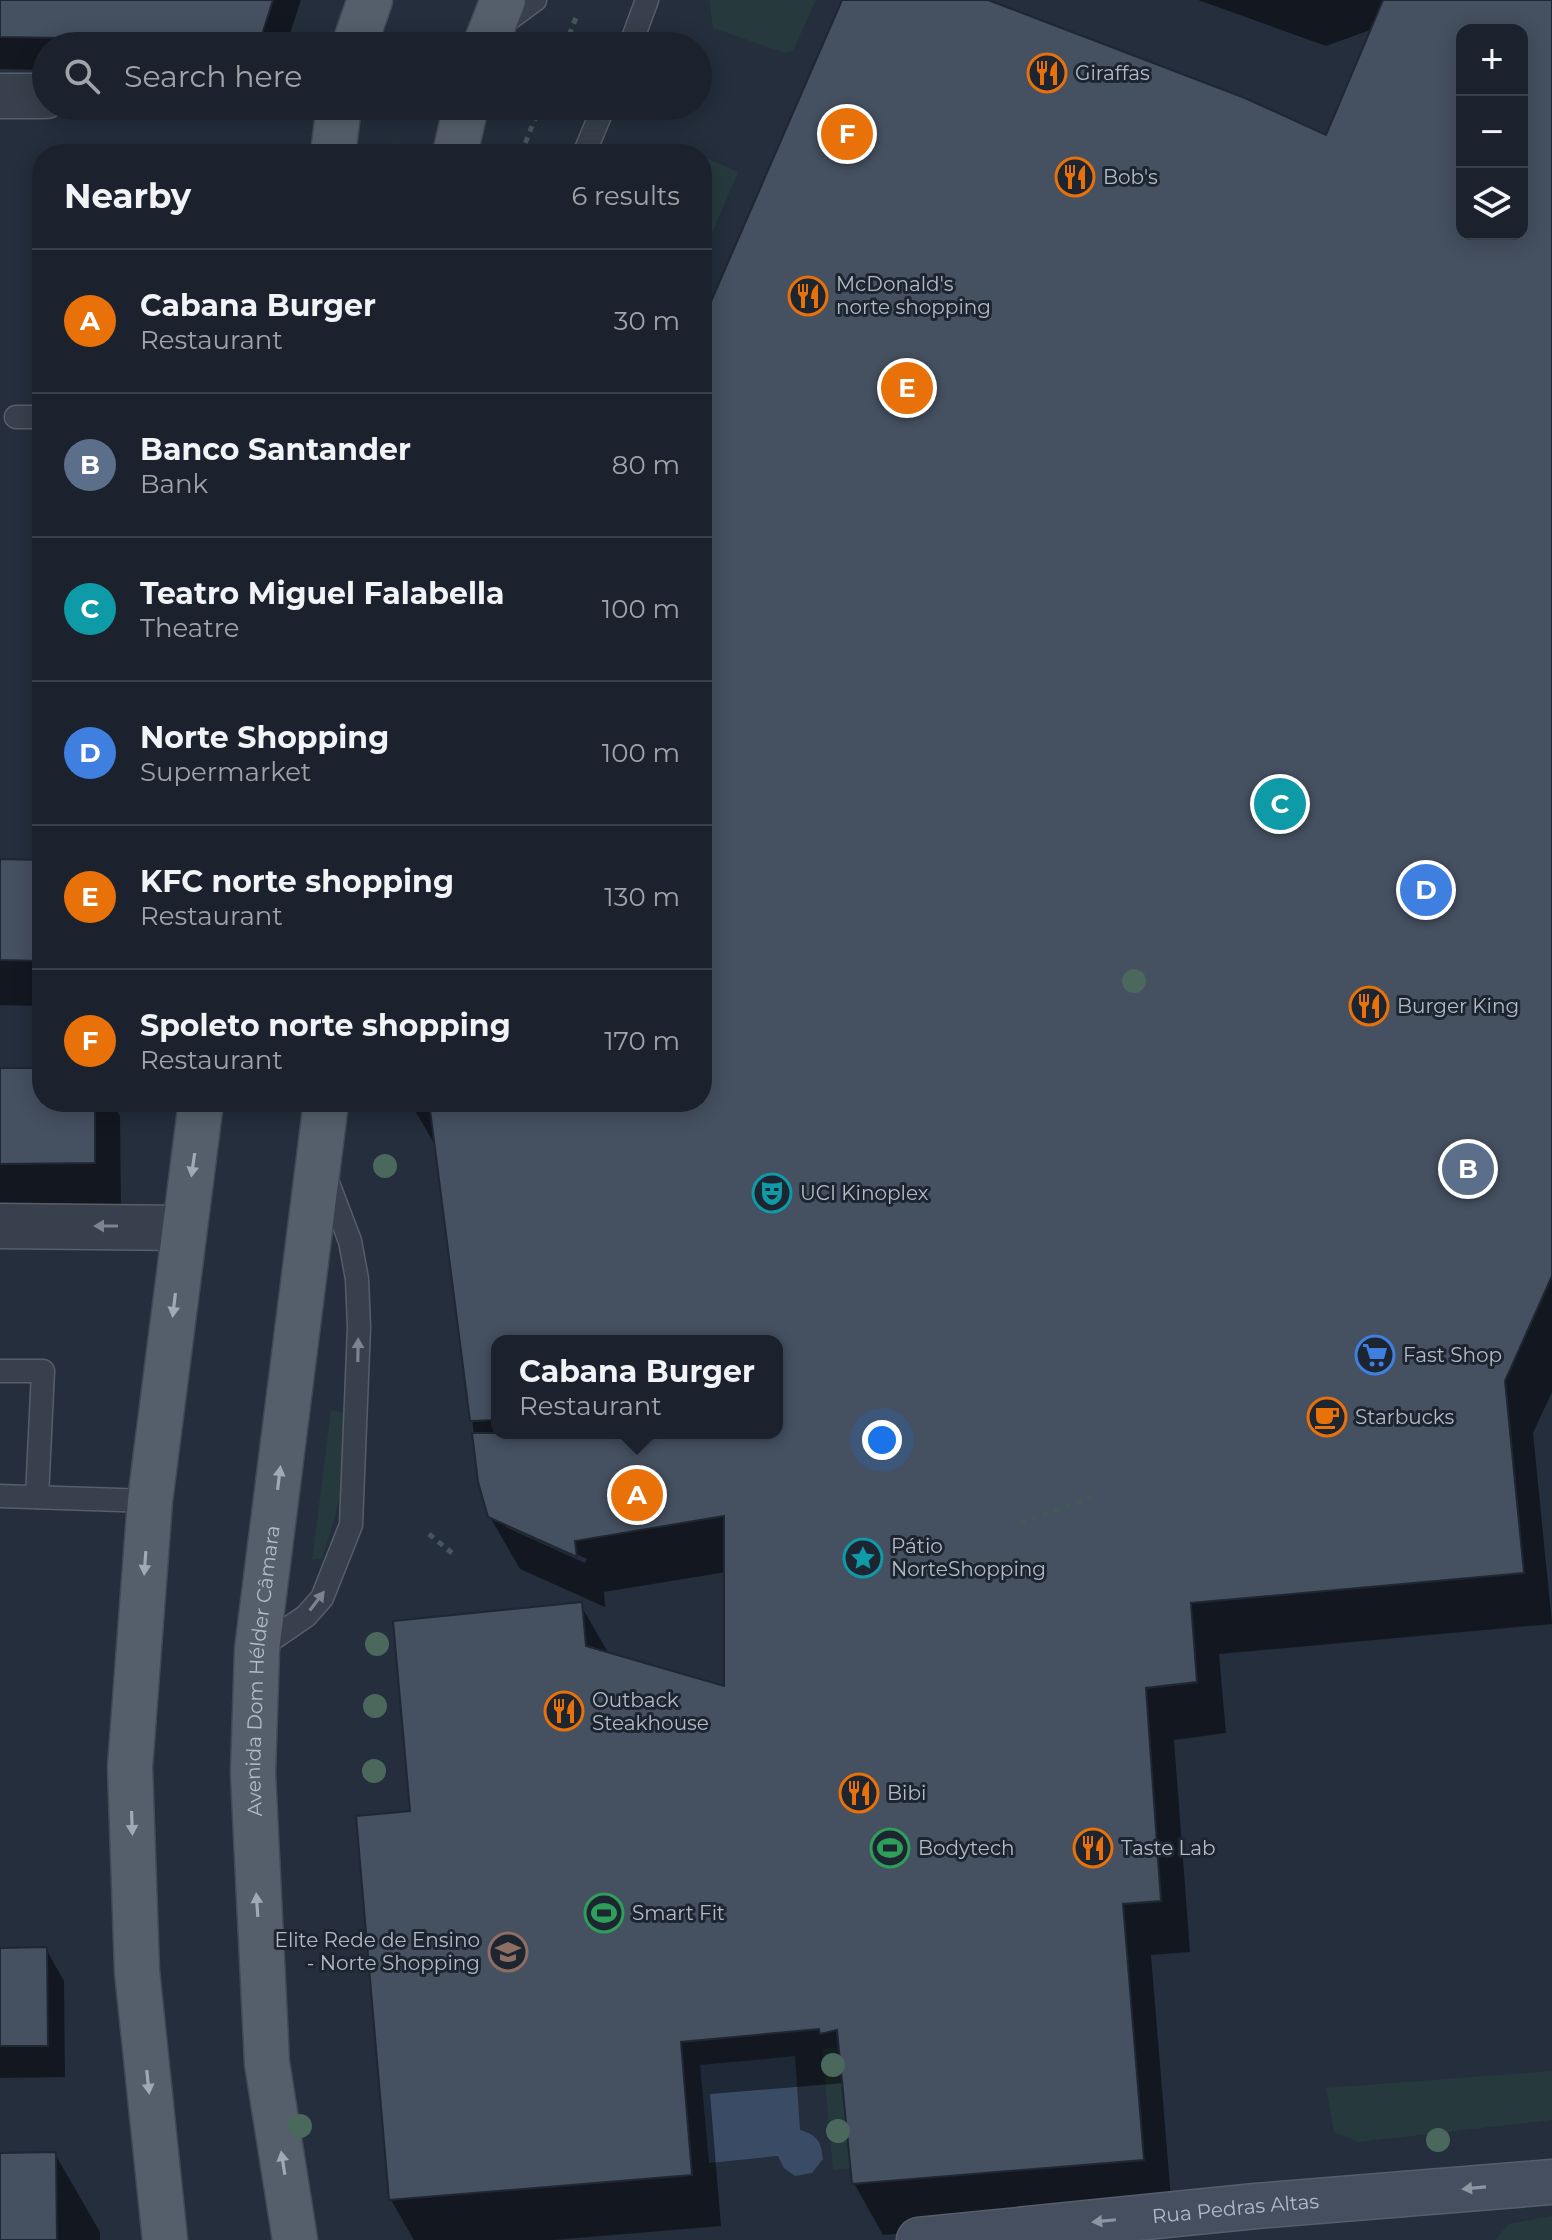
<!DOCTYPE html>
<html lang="en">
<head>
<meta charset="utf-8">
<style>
	:root { --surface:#1b222d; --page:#282f39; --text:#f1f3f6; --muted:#a0a4aa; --line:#393f49; --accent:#db2777 }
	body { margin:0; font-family:Montserrat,sans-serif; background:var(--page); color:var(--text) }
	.controls { position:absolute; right:24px; top:24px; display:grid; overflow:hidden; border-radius:16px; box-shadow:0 4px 20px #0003 }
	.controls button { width:72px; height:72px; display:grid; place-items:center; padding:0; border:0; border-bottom:2px solid var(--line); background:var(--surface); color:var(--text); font:40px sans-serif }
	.you { position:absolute; left:882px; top:1440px; width:28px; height:28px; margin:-20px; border:6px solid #fff; border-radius:50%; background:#1a73e8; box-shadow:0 0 0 12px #1a73e833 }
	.badge { display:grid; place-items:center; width:52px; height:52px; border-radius:50%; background:var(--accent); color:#fff; font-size:26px; font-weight:700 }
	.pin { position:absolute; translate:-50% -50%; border:4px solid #fff; box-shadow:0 2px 8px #0006 }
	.popup { position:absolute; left:491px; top:1335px; width:292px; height:104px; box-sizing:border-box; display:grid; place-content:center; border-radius:16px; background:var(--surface); filter:drop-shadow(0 2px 6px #0005); font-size:26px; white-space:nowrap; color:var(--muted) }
	.popup b { font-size:30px; color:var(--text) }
	.popup::after { content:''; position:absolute; left:50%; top:100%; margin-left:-16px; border:16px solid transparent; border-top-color:var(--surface) }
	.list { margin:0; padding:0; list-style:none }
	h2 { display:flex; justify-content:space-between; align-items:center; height:104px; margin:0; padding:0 32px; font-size:34px }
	h2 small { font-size:26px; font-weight:400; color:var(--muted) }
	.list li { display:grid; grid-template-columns:52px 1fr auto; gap:24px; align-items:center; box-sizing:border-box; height:144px; padding:0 32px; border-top:2px solid var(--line) }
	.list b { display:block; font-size:30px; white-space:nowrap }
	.list p { margin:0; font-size:26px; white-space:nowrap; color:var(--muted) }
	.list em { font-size:26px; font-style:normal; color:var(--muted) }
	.icon { flex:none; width:44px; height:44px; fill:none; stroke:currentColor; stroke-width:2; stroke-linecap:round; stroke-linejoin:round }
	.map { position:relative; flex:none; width:1552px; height:2240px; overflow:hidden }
	.search { position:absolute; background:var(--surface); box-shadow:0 4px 20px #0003; left:32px; top:32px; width:680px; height:88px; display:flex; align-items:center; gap:20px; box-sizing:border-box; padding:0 28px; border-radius:44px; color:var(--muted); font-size:30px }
	.panel { position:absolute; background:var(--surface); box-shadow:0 4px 20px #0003; left:32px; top:144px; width:680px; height:968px; border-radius:32px }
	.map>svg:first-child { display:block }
</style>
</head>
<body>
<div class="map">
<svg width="1552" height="2240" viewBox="0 0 1552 2240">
	<rect width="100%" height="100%" fill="#242e3c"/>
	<!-- green -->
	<g fill="#263a3d">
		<polygon points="709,0 816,0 793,51 785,53 713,28"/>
		<polygon points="702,156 738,172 702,257"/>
		<path d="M331,1410L343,1413C347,1475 342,1499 322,1558L312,1560Z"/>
		<polygon points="839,2047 850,2168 833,2170 822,2049"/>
		<polygon points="1552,2071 1552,2120 1358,2142 1334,2132 1326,2088"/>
		<polygon points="1552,2216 1552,2240 1496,2240 1508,2224"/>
	</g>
	<!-- water -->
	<path fill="#394b65" d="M795,2056L800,2130C818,2135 821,2142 823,2159L812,2173L795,2176L784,2168L778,2156L709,2163L700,2065Z"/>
	<!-- shadow -->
	<g fill="#0007" fill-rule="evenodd">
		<polygon points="0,0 301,0 286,46 46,46 46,70 0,69"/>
		<path d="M844,0H983L1327,137L1373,29L1326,46L1198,0H1552V1392L1533,1433L1552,1624L1219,1654L1226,1733L1174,1740L1190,1952L1151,1955L1172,2211L883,2235L854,2183L844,2083L710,2094L721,2226L554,2240H414L391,2200L412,1813L580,1604L609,1654L726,1688V1572L604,1592L605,1607L520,1569L490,1517L480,1482L438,1150L410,1102H702V328ZM1462,30H1522V234H1462ZM497,1341H777V1433H497ZM506,1523L587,1559L585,1563L506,1527Z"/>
		<polygon points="0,861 42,862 42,1006 0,1005"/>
		<polygon points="0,1070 42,1070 42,1102 112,1102 120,1116 121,1209 0,1210"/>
		<polygon points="46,1949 64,1981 65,2077 0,2078 0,1950"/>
		<polygon points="55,2154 100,2232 100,2240 0,2240 0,2155"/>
	</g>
	<!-- building -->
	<g fill="#455060" stroke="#1f2733" stroke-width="2" fill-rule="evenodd">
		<polygon points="0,0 273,0 260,41 0,37"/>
		<path d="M842,0H988L1245,98L1326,135L1383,0H1552V1276L1505,1381L1524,1573L1191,1603L1197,1682L1146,1688L1161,1901L1123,1904L1144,2160L852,2184L837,2030L820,2034L819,2029L681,2042L692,2175L389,2200L356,1816L410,1811L393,1621L582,1602L586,1646L724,1686V1516L575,1541L577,1557L488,1517L478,1482L472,1433H777V1341H497V1420L470,1421L429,1102H702V322ZM1462,30H1522V234H1462Z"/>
		<polygon points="0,859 42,860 42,961 0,960"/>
		<polygon points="0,1068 42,1068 42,1102 95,1102 95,1163 0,1164"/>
		<polygon points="47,1947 48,2046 0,2046 0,1948"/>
		<polygon points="56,2152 57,2240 0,2240 0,2153"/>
	</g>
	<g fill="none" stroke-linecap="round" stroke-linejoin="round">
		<!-- service casing -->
		<g stroke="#565e6a" stroke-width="25">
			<g id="service">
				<polyline points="501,25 535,0"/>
				<polyline points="630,46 647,0"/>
				<polyline points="584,154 604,106"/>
				<polyline points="16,417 42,417"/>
				<polyline points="0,1371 43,1371 37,1497"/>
				<polyline points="0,1496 150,1501"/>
				<polyline points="258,1649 306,1616 322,1598 351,1525 359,1327 357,1279 350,1241 326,1178"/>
			</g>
		</g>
		<!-- minor casing -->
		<g stroke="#565e6a" stroke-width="47">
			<polyline id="minor" points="0,1226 184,1228"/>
		</g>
		<!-- tertiary casing -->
		<g stroke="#565e6a" stroke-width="47">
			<polyline id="tertiary" points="0,96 46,96"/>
		</g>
		<!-- secondary casing -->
		<g stroke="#565e6a" stroke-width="47">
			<g id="secondary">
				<path id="s1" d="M919,2240L1256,2206L1552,2182"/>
			</g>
		</g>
		<!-- primary casing -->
		<g stroke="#414955" stroke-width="47">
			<g id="primary">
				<polyline points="354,46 370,0"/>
				<polyline points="485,46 503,0"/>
				<polyline points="333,154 339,106"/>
				<polyline points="455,154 466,106"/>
				<polyline points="165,2240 137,1971 130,1767 150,1501 201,1102"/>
				<path id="s2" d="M295,2240L267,2063L253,1773L257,1650L326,1102"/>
			</g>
		</g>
		<!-- path -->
		<g stroke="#44575a" stroke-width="5" stroke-dasharray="6 6" stroke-linecap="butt">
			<polyline points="565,46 577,15"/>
			<polyline points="392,154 394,142"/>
			<polyline points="521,154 540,106"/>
			<polyline points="1020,1523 1098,1495"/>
			<polyline points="429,1534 452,1553"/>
		</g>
		<!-- service -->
		<use href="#service" stroke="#37404c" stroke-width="22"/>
		<!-- minor -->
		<use href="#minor" stroke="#37404c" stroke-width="44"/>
		<!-- tertiary -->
		<use href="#tertiary" stroke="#37404c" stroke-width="44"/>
		<!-- secondary -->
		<use href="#secondary" stroke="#464f5f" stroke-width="44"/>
		<!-- primary -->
		<use href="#primary" stroke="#555f6c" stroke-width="44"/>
	</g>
	<!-- trees -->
	<g fill="#4b685c">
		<circle cx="1134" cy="981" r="12"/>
		<circle cx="385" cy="1166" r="12"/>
		<circle cx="377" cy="1644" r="12"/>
		<circle cx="375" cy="1706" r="12"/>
		<circle cx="374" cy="1771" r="12"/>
		<circle cx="833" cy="2065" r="12"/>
		<circle cx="300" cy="2126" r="12"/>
		<circle cx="838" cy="2131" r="12"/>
		<circle cx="1438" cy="2140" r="12"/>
	</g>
	<!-- one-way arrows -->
	<defs><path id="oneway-solid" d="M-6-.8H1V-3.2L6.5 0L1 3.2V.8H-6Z" transform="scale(2)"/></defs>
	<g fill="#a0a9b5">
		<use href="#oneway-solid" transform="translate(193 1165) rotate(98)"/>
		<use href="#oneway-solid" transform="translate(174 1305) rotate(97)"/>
		<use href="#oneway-solid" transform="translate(279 1478) rotate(-83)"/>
		<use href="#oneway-solid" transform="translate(145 1563) rotate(94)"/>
		<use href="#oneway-solid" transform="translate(132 1823) rotate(88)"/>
		<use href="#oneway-solid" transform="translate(257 1905) rotate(-94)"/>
		<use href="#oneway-solid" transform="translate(148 2082) rotate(84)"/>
		<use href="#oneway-solid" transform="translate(283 2163) rotate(-99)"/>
	</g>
	<g fill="#7b8490">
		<use href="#oneway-solid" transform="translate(106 1226) rotate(180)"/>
		<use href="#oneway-solid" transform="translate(358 1350) rotate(-89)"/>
		<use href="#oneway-solid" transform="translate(317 1601) rotate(-53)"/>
	</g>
	<g fill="#8d95a3">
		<use href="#oneway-solid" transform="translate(1474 2188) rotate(175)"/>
		<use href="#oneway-solid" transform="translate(1104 2221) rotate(174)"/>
	</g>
	<!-- icons -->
	<defs>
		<g id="restaurant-ring" transform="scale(2)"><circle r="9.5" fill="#1d2531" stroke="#e8710a" stroke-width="1.5"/><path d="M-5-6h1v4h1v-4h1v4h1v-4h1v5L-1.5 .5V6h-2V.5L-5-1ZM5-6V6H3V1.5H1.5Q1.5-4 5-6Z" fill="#e8710a"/></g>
		<g id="theatre-ring" transform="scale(2)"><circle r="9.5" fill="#1d2531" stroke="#0f9aa8" stroke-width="1.5"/><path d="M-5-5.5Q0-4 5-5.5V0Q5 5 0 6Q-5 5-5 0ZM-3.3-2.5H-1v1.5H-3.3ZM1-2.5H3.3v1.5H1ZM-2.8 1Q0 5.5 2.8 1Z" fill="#0f9aa8"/></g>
		<g id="supermarket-ring" transform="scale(2)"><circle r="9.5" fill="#1d2531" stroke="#3f7fe0" stroke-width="1.5"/><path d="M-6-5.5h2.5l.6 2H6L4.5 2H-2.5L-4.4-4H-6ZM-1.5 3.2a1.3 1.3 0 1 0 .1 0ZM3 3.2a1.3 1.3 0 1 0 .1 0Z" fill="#3f7fe0"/></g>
		<g id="cafe-ring" transform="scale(2)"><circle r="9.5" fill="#1d2531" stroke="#e8710a" stroke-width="1.5"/><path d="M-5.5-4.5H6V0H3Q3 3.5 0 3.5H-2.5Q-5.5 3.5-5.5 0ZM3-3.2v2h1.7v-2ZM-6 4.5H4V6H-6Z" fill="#e8710a"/></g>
		<g id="sight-ring" transform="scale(2)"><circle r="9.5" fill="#1d2531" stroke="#0f9aa8" stroke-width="1.5"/><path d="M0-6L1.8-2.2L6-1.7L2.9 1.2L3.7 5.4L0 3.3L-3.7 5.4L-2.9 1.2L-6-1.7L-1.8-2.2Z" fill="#0f9aa8"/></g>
		<g id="stadium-ring" transform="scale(2)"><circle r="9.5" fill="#1d2531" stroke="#2e9e5b" stroke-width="1.5"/><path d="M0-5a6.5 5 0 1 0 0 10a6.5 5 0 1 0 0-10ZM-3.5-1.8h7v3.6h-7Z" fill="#2e9e5b"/></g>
		<g id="school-ring" transform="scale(2)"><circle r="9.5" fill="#1d2531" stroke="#8d6e63" stroke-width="1.5"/><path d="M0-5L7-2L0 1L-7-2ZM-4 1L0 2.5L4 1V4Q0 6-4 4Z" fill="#8d6e63"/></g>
	</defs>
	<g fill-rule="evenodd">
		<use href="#restaurant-ring" x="1047" y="73"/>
		<use href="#restaurant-ring" x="1075" y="177"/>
		<use href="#restaurant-ring" x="808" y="296"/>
		<use href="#restaurant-ring" x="1369" y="1006"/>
		<use href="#theatre-ring" x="772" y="1193"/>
		<use href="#supermarket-ring" x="1375" y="1355"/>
		<use href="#cafe-ring" x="1327" y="1417"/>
		<use href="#sight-ring" x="863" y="1558"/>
		<use href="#restaurant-ring" x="564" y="1711"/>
		<use href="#restaurant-ring" x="859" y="1793"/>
		<use href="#stadium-ring" x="890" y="1848"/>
		<use href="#restaurant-ring" x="1093" y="1848"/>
		<use href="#stadium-ring" x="604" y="1913"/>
		<use href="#school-ring" x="508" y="1952"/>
	</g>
	<g text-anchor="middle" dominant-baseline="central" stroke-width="6" stroke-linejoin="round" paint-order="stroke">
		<!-- poi labels -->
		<g font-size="20" fill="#b3bbc7" stroke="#1d2531" text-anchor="start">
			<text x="1075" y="73">Giraffas</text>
			<text x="1103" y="177">Bob's</text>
			<text x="836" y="284">McDonald's<tspan x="836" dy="23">norte shopping</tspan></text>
			<text x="1397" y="1006">Burger King</text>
			<text x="800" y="1193">UCI Kinoplex</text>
			<text x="1403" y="1355">Fast Shop</text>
			<text x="1355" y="1417">Starbucks</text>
			<text x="891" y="1546">Pátio<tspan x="891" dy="23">NorteShopping</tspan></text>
			<text x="592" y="1700">Outback<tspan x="592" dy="23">Steakhouse</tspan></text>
			<text x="887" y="1793">Bibi</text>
			<text x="918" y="1848">Bodytech</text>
			<text x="1121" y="1848">Taste Lab</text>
			<text x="632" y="1913">Smart Fit</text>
			<text x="480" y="1940" text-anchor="end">Elite Rede de Ensino<tspan x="480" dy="23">- Norte Shopping</tspan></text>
		</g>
		<!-- street labels -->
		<g font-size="20" fill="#b3bbc7" stroke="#1d2531">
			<text stroke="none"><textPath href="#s2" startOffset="572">Avenida Dom Hélder Câmara</textPath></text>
			<text stroke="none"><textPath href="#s1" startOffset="318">Rua Pedras Altas</textPath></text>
		</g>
	</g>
</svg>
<div class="controls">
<button>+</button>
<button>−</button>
<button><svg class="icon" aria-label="layers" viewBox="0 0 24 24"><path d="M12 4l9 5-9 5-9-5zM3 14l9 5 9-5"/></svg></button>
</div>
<div class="you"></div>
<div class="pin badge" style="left:637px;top:1495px;background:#e8710a">A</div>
<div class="popup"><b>Cabana Burger</b>Restaurant</div>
<div class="pin badge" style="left:1468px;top:1169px;background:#5c6f8a">B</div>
<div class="pin badge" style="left:1280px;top:804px;background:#0f9aa8">C</div>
<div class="pin badge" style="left:1426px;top:890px;background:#3f7fe0">D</div>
<div class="pin badge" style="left:907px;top:388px;background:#e8710a">E</div>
<div class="pin badge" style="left:847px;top:134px;background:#e8710a">F</div>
<div class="search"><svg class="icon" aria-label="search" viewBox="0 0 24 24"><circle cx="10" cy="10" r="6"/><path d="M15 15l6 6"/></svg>Search here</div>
<section class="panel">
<h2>Nearby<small>6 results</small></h2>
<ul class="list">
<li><span class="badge" style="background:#e8710a">A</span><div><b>Cabana Burger</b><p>Restaurant</p></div><em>30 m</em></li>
<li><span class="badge" style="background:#5c6f8a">B</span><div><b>Banco Santander</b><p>Bank</p></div><em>80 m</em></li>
<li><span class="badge" style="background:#0f9aa8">C</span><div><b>Teatro Miguel Falabella</b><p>Theatre</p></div><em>100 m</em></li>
<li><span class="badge" style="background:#3f7fe0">D</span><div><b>Norte Shopping</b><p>Supermarket</p></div><em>100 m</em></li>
<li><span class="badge" style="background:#e8710a">E</span><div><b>KFC norte shopping</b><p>Restaurant</p></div><em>130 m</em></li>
<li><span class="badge" style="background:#e8710a">F</span><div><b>Spoleto norte shopping</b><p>Restaurant</p></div><em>170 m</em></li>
</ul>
</section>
</div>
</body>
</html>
